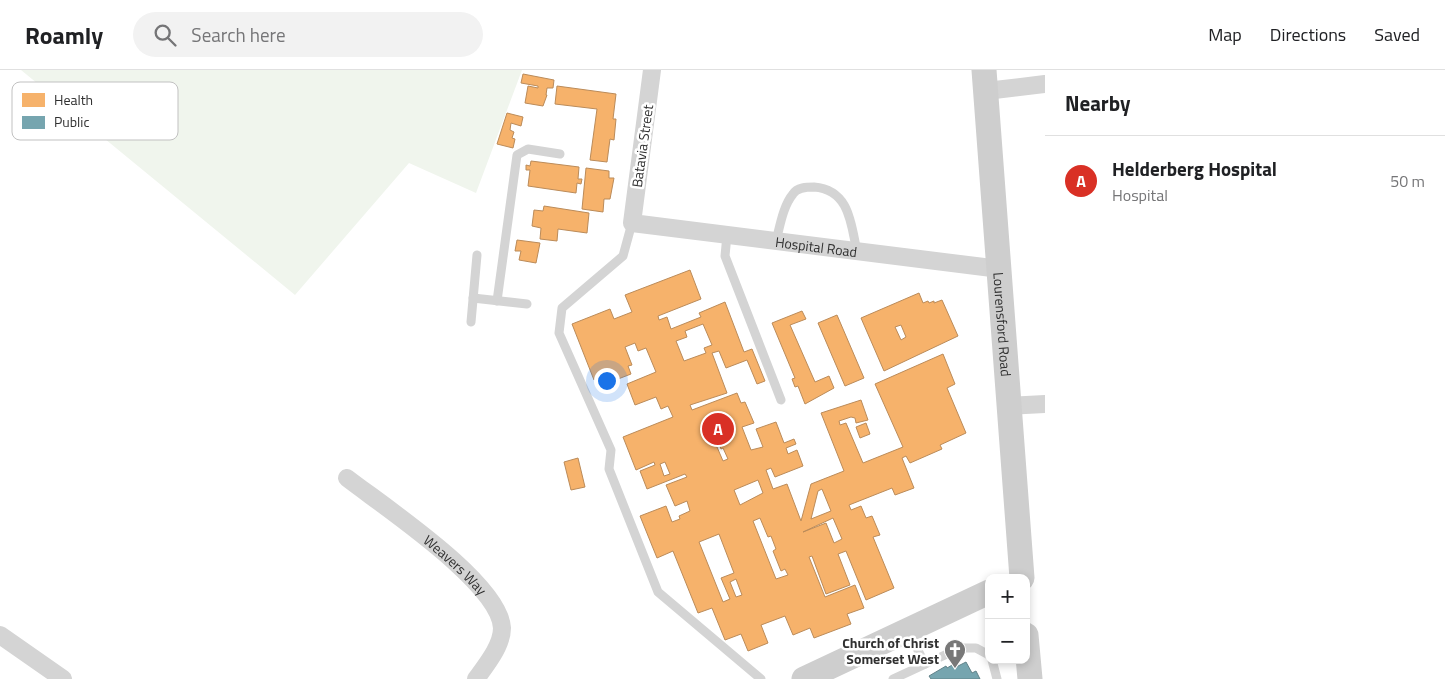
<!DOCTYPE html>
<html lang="en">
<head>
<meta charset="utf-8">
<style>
	:root { --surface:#fff; --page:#f2f2f2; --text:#202124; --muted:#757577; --line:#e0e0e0; --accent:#d93025 }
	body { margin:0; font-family:"Titillium Web",sans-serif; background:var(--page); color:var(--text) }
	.controls { position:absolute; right:15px; bottom:15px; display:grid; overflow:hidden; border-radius:10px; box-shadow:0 2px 8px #0003 }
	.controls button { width:45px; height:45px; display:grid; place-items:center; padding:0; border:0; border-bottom:1px solid var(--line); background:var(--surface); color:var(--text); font:25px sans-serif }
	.you { position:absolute; left:606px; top:310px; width:18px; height:18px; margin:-12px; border:4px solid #fff; border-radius:50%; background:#1a73e8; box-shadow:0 0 0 8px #1a73e833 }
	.badge { display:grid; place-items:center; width:32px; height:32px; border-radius:50%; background:var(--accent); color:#fff; font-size:16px; font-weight:700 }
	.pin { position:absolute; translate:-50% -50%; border:2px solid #fff; box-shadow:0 1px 5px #0006 }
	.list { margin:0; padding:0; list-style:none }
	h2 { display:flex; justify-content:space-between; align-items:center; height:65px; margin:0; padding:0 20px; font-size:21px }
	h2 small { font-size:16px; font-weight:400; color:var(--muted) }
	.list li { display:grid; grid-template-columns:32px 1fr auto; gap:15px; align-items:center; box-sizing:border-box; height:90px; padding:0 20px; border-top:1px solid var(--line) }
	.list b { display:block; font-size:19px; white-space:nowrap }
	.list p { margin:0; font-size:16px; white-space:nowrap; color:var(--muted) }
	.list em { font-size:16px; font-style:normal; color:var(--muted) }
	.icon { flex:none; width:28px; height:28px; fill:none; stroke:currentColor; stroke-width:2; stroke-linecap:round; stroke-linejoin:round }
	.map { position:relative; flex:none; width:1045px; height:609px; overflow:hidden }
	header { display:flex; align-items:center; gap:30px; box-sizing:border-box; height:70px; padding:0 25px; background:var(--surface); border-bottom:1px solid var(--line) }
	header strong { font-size:24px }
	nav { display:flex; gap:28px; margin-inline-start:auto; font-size:18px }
	.search { width:350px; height:45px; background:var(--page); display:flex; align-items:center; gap:12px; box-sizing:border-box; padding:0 18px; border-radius:28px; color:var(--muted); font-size:19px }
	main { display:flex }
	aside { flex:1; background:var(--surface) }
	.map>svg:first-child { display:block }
</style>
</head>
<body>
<header>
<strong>Roamly</strong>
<div class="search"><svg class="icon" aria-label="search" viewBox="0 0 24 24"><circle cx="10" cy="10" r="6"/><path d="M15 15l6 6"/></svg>Search here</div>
<nav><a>Map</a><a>Directions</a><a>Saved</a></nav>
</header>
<main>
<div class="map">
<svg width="1045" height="609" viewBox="0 0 1045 609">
	<rect width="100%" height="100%" fill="#fff"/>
	<!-- green -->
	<polygon fill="#f0f5ed" points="21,0 522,0 476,123 409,93 295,225"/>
	<!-- health -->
	<g fill="#f6b26b" stroke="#bb8b59" fill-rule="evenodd">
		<polygon points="523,4 554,10 553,18 547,18 546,25 547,25 543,36 525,33 528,16 538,18 538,16 521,13"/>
		<polygon points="557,16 616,24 613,49 616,49 614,70 610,69 607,92 590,90 597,39 555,34"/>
		<polygon points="507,43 523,47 521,56 511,53 510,60 514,62 512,68 515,69 513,78 497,74"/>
		<polygon points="531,91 579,97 578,109 582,109 581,114 577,113 576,123 528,116 530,100 526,100 526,95 530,96"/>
		<polygon points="586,98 609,101 609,108 614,108 610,129 604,129 603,142 582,139"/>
		<polygon points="544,136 589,143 587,163 558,159 557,171 540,169 541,158 532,156 534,140 543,141"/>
		<polygon points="517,170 540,173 536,193 519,190 521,181 515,181"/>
		<path d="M690,200L701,229L658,246L659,250L667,247L671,259L701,247L699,243L725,232L744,282L752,279L765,311L757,314L747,290L726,298L719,281L712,283L727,323L690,335L692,340L737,323L741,333L745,332L754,353L742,357L751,380L763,377L756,359L776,352L784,373L794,369L796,374L786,378L788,384L797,380L803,396L775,407L771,398L766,400L773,419L787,414L801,451L811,414L844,401L821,343L861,330L868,350L856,353L855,348L851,347L839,351L840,355L846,353L863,393L903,377L875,314L943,284L955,314L947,318L966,363L940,375L942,379L910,393L906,386L902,388L914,418L895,425L892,418L849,435L851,440L861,436L866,448L872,446L880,465L873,467L894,518L866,530L846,481L838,484L850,515L826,524L812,486L809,487L825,527L855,515L864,538L847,544L851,554L814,568L810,558L793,565L785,546L761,555L768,573L748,581L741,564L725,570L712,538L698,543L673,481L657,488L640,446L666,436L672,452L680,449L679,446L690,441L687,431L675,436L666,415L687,407L685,404L647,419L640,401L655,395L654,392L636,400L623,367L673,347L668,336L661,339L656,327L635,335L627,314L656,302L646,278L638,281L635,273L625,277L632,295L628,296L631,304L600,316L597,308L594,310L572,254L610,239L614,249L632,242L625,225ZM703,254L712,275L704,278L706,283L684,291L676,271L687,267L685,261ZM717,368L721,379L723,378L728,389L723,391L714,370ZM665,392L670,404L664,406L660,394ZM758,410L763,423L740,435L734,420ZM822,419L831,441L811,449L818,421ZM760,448L768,467L771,466L776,479L773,481L781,501L785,499L788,505L776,509L753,451ZM833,448L842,469L834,473L826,453L803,462ZM719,464L734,503L721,508L730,529L723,532L699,472ZM736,509L742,525L736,527L730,512Z"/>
		<path d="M919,223L923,233L928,231L929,233L934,231V233L942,230L958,266L884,301L861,248ZM901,255L906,267L901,270L895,257Z"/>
		<polygon points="802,241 806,249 790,255 815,312 829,306 834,318 805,334 798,316 795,317 792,309 795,308 772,253"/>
		<polygon points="837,245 864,308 845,316 818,253"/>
		<polygon points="866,353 870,364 860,368 856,357"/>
		<polygon points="578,388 585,417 571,420 564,392"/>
	</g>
	<!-- public -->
	<polygon fill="#76a5af" stroke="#618289" points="966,592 972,603 976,601 980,609 931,609 929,606 946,596 947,598 954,594 956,597"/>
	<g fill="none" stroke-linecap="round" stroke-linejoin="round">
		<!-- lane -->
		<g stroke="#d4d4d4" stroke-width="9">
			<polyline points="632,153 623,186 562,238 559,263 611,380 609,399 658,522 761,609"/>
			<polyline points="727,165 725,186 781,330"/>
			<path d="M776,171C780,156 783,136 793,124C797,117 807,117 814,117C850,120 851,154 857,182"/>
			<polyline points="473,228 527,234"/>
			<polyline points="497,231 517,85 528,79 560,84"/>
			<polyline points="471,252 477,185"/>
			<polyline points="908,561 925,594"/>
			<polyline points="992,590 997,609"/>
			<polyline points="893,609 960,578 976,578 989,585"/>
		</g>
		<!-- street -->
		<g stroke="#d4d4d4" stroke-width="18">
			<path id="s1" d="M652,0L632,153L1000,199"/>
			<polyline points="986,21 1045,14"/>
			<polyline points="1009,336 1045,334"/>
			<path id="s2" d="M347,408C383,436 500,513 502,558C502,576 486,595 476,609"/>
			<polyline points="0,565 63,609"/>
		</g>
		<!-- secondary -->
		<g stroke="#cecece" stroke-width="25">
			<path id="s3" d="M984,0L1022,508"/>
			<polyline points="1026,565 1030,609"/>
			<polyline points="804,609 989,522"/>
		</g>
	</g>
	<!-- icons -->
	<defs>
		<g id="church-pin" transform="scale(1.125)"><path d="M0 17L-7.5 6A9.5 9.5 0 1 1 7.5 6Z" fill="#787878" stroke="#fff"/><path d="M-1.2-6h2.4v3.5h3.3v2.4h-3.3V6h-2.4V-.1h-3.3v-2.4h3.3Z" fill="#fff"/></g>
	</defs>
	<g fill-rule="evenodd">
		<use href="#church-pin" x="955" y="580"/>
	</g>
	<g text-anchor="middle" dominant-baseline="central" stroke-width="5" stroke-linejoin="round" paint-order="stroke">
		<!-- street labels -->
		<g font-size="14" fill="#303030" stroke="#fff">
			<text transform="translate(642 76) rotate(-82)">Batavia Street</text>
			<text stroke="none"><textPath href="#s1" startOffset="340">Hospital Road</textPath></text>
			<text stroke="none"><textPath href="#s3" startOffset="255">Lourensford Road</textPath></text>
			<text stroke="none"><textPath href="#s2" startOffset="139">Weavers Way</textPath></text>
		</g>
		<!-- poi labels -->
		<g font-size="14" font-weight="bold" fill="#303030" stroke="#fff" text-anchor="end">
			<text x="939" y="572">Church of Christ<tspan x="939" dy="16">Somerset West</tspan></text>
		</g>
	</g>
	<!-- legend -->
	<rect x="12" y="12" width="166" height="58" rx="8" fill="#fff" stroke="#c1c1c1" stroke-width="1"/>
	<rect x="22" y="23" width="23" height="14" fill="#f6b26b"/>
	<rect x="22" y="46" width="23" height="13" fill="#76a5af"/>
	<g font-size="14" fill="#303030">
		<text x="54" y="35">Health</text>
		<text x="54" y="57">Public</text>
	</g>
</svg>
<div class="controls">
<button>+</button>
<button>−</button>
</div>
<div class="you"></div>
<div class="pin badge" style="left:718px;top:359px">A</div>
</div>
<aside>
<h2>Nearby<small></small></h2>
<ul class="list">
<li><span class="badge">A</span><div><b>Helderberg Hospital</b><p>Hospital</p></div><em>50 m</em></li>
</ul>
</aside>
</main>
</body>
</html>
